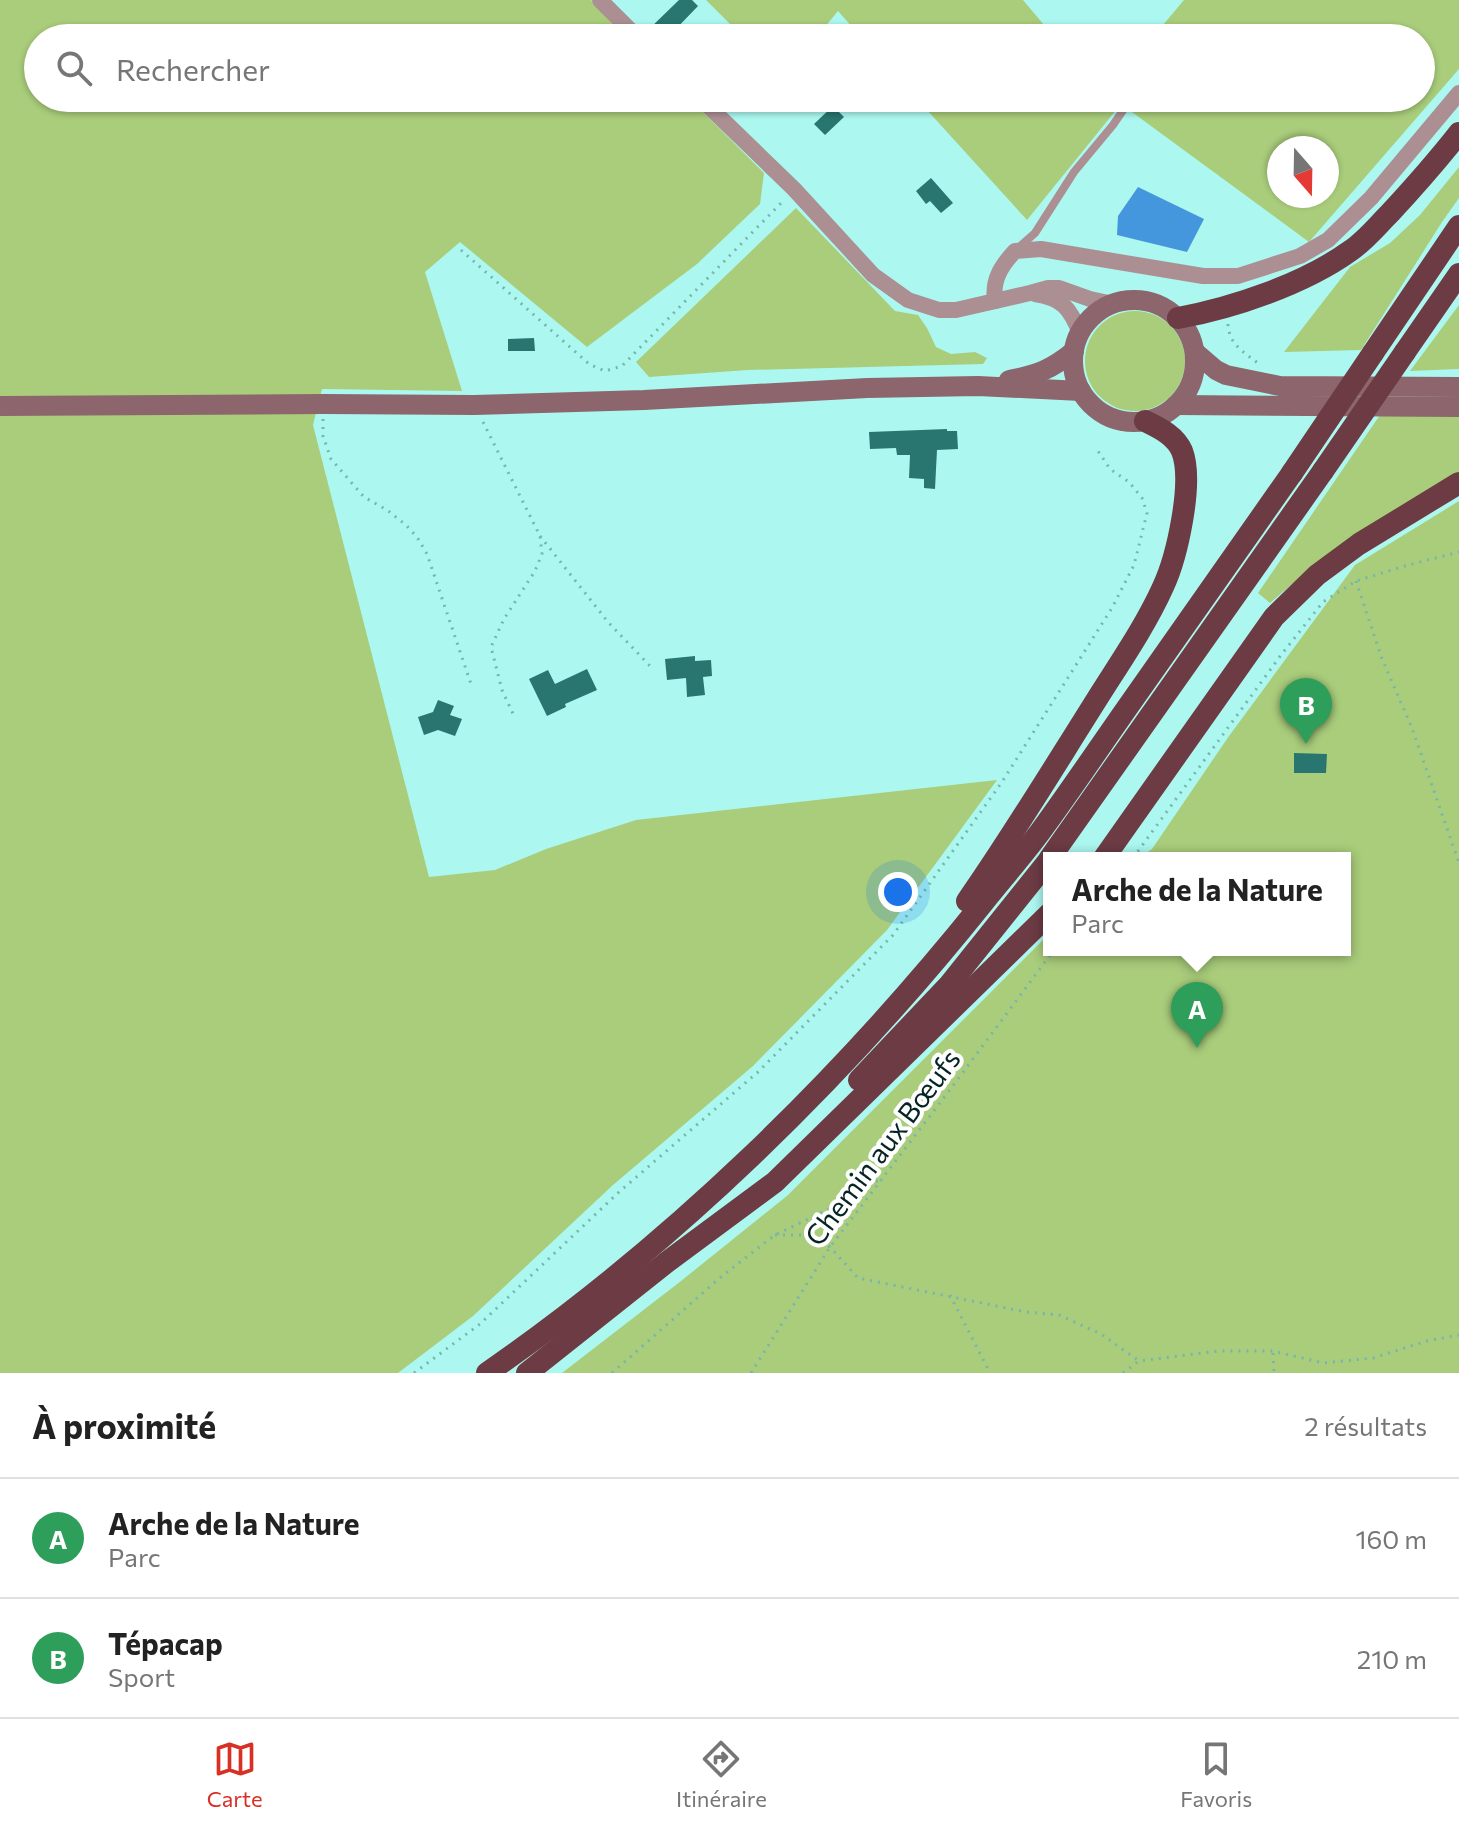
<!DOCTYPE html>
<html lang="fr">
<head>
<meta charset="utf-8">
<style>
	:root { --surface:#fff; --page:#f2f2f2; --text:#222; --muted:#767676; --line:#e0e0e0; --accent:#d93025 }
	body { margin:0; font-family:Commissioner,sans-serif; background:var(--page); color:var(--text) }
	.compass { position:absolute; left:1267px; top:136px; width:72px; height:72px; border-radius:50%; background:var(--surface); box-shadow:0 2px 6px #0004; rotate:160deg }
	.you { position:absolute; left:898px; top:892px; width:28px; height:28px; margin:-20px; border:6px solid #fff; border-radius:50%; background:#1a73e8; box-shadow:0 0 0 12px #1a73e833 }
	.badge { display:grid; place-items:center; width:52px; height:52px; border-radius:50%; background:var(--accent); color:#fff; font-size:26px; font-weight:700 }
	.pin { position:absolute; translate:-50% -66px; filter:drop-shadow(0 2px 4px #0008) }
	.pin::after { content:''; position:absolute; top:42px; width:28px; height:24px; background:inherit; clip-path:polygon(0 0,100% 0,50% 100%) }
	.popup { position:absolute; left:1043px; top:852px; width:308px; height:104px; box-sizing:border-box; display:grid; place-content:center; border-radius:0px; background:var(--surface); filter:drop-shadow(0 2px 6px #0005); font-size:26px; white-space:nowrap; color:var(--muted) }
	.popup b { font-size:30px; color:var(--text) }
	.popup::after { content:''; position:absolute; left:50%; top:100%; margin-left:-16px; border:16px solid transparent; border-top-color:var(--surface) }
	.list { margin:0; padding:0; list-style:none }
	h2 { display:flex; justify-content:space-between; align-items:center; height:104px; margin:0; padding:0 32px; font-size:34px }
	h2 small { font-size:26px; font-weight:400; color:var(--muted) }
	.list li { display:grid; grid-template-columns:52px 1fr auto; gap:24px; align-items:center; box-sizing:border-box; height:120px; padding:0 32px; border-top:2px solid var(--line) }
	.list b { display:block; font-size:30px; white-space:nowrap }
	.list p { margin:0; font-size:26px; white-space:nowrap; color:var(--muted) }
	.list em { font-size:26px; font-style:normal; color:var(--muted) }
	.icon { flex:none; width:44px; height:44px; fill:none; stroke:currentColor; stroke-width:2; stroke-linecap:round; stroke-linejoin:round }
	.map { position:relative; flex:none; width:1459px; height:1373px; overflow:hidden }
	.search { position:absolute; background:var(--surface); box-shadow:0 2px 6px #0004; left:24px; right:24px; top:24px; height:88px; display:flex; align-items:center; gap:20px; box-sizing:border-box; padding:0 28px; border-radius:44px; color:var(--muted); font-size:30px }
	.sheet { height:344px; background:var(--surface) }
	nav { display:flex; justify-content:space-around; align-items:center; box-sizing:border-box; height:112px; border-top:2px solid var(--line); background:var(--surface); font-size:22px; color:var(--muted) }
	nav a { display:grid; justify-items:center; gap:4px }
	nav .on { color:var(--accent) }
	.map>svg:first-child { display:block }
</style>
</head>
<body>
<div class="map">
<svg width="1459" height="1373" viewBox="0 0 1459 1373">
	<rect width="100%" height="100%" fill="#acf8f0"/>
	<!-- green -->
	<g fill="#a9cd7b" fill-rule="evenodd">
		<polygon points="0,0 591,0 629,38 38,38 38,98 689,98 764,173 760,204 697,264 587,347 460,242 425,272 462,391 322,389 313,425 429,877 495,870 546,849 636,820 997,780 887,930 753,1066 613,1185 473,1316 398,1373 0,1373"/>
		<polygon points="706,0 1023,0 1055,38 862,38 838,11 816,38 744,38"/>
		<path d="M1184,0H1459V69L1309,242L1121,104L1027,220L916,98H1421V38H1152ZM1279,148H1327V196H1279Z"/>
		<polygon points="1459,167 1459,198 1442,222 1361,350 1284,352 1350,267 1390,243 1420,215"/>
		<polygon points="796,208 895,311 918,315 927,328 936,347 951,354 975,352 987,358 983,364 748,370 649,377 636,362"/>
		<polygon points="1459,305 1459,369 1410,371"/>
		<circle cx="1135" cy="361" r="50"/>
		<path d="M1380,415H1459V476C1394,512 1325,554 1270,603L1258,593Z"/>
		<polygon points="1459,501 1459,1373 562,1373 681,1281 788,1195 1049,934 1049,950 1345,950 1345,858 1139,858 1152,849 1229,736 1355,565"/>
	</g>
	<!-- water -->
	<polygon fill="#4496dd" points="1138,187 1204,219 1187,252 1117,235 1118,216"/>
	<!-- building -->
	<g fill="#297670">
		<polygon points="679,0 692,0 698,6 672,33 666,28 656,38 653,38 647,31"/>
		<polygon points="833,106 844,117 825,135 814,124"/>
		<polygon points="931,178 953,203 941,213 930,201 926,204 916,191"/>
		<polygon points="534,338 535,351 508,351 508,339"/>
		<polygon points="947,429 947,431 957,431 958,449 937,450 935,489 924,488 924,479 909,478 910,455 897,455 896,448 870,449 869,432"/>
		<polygon points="695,656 695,661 711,660 712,676 703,677 705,695 687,697 686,678 667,680 665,659"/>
		<polygon points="587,669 597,690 565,704 566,707 547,716 529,679 548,670 555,684"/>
		<polygon points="438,700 454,706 450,715 462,719 455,736 438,730 424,735 418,717 433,712"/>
		<polygon points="1294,753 1327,754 1326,773 1294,773"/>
	</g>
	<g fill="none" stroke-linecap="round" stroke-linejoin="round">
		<!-- path -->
		<g stroke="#77b5ae" stroke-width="3" stroke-dasharray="2 6" stroke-linecap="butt">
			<polyline points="461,250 589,364 605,371 622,366 783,201"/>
			<path d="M1228,324C1229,345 1244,352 1259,364"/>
			<polyline points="323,419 323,436 331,459 364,497 387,510 406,525 417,537 427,554 471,684"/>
			<polyline points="483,422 540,536 542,554 535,571 504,619 491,647 502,690 515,718"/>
			<polyline points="540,536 608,622 651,667"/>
			<polyline points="1356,581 1382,659 1412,728 1459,863"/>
			<polyline points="1133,858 1281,655 1323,602 1356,581 1408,565 1459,552"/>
			<polyline points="775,1235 807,1235 830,1247 858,1278 1026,1312 1059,1315 1101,1334 1139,1361"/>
			<polyline points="950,1295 990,1373"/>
			<polyline points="1273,1353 1274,1373"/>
			<polyline points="414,1373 480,1324 619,1192 758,1072 893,935 1002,782 1112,608 1134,565 1147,513 1142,498 1129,482 1110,469 1098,451"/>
			<polyline points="612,1373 722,1276 775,1235 827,1210 880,1179"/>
			<polyline points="751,1373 830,1247 952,1087 1054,950"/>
			<polyline points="1123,1373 1139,1361 1218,1351 1273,1351 1323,1363 1373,1358 1427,1341 1459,1335"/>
		</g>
		<!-- service -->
		<polyline stroke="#ab8f93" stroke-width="8" points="1018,248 1035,233 1074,172 1113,125 1126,106 1124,98"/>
		<!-- minor -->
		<g stroke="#ab8f93" stroke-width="16">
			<polyline points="600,0 638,38"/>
			<polyline points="700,98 794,189 873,275 908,300 939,310 956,310 1030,293 1048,288 1059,288 1090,299 1113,304"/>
			<path d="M1035,294C1062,298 1070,308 1080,333"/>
			<path d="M995,301C992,280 1001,266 1015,251L1041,249L1203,276H1238L1300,256L1328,240L1371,198L1459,93"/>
		</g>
		<!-- secondary -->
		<g stroke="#8c666c" stroke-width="20">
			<circle cx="1134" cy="361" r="61"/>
			<polyline points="1195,352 1216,370 1226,375 1280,386 1459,387"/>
			<path d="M1009,380C1037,375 1052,369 1074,351"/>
			<polyline points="1176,405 1459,407"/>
			<polyline points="0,406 323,404 474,405 644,400 867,388 978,386 1081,391"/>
		</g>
		<!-- trunk -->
		<g stroke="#6c3b44" stroke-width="22">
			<path d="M1178,318C1233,308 1304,284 1350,251C1365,241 1377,226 1390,213C1414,187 1437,161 1459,133"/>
			<polyline points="1405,352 1459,274"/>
			<polyline points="1373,353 1459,226"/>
			<polyline points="1050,858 1323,471"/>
			<polyline points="1104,858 1274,617 1317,575 1359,544 1459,483"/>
			<path d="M967,901C1011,838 1051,772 1092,707C1116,668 1144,629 1163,587C1177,557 1194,482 1182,451C1175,435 1159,428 1145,421"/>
			<polyline points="859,1080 949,985 1049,860"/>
			<path d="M487,1373C672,1245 841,1080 982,904C1002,879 1024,854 1043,828C1072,788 1099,748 1127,708C1182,629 1237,551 1292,473"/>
			<polyline points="527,1373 667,1262 775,1182 1049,914"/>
		</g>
		<!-- trunk-bridge -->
		<g stroke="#6c3b44" stroke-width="22">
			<polyline points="1323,471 1405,352"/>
			<polyline points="1292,473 1373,353"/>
		</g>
	</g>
	<g text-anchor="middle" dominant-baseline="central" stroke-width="8" stroke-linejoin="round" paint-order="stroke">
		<!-- street labels -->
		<g font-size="28" fill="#052523" stroke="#fff">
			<text transform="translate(882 1147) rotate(-53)">Chemin aux Bœufs</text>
		</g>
	</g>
</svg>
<svg class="compass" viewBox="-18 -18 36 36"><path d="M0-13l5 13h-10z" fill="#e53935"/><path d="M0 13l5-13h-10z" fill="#767676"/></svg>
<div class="you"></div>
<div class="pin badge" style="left:1197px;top:1048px;background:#2e9e5b">A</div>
<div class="popup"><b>Arche de la Nature</b>Parc</div>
<div class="pin badge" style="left:1306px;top:744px;background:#2e9e5b">B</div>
<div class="search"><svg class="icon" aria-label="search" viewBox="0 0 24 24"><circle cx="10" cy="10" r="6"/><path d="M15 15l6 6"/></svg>Rechercher</div>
</div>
<section class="sheet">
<h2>À proximité<small>2 résultats</small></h2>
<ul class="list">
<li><span class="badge" style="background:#2e9e5b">A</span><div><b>Arche de la Nature</b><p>Parc</p></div><em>160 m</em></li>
<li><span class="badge" style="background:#2e9e5b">B</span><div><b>Tépacap</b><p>Sport</p></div><em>210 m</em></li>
</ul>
</section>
<nav>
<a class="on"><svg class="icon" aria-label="map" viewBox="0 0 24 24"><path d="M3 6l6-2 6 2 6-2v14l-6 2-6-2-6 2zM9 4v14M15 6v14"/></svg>Carte</a>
<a><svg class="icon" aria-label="directions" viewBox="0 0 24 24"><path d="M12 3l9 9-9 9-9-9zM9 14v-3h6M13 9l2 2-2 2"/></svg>Itinéraire</a>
<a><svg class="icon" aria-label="saved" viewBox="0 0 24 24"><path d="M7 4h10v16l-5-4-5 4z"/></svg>Favoris</a>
</nav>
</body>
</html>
